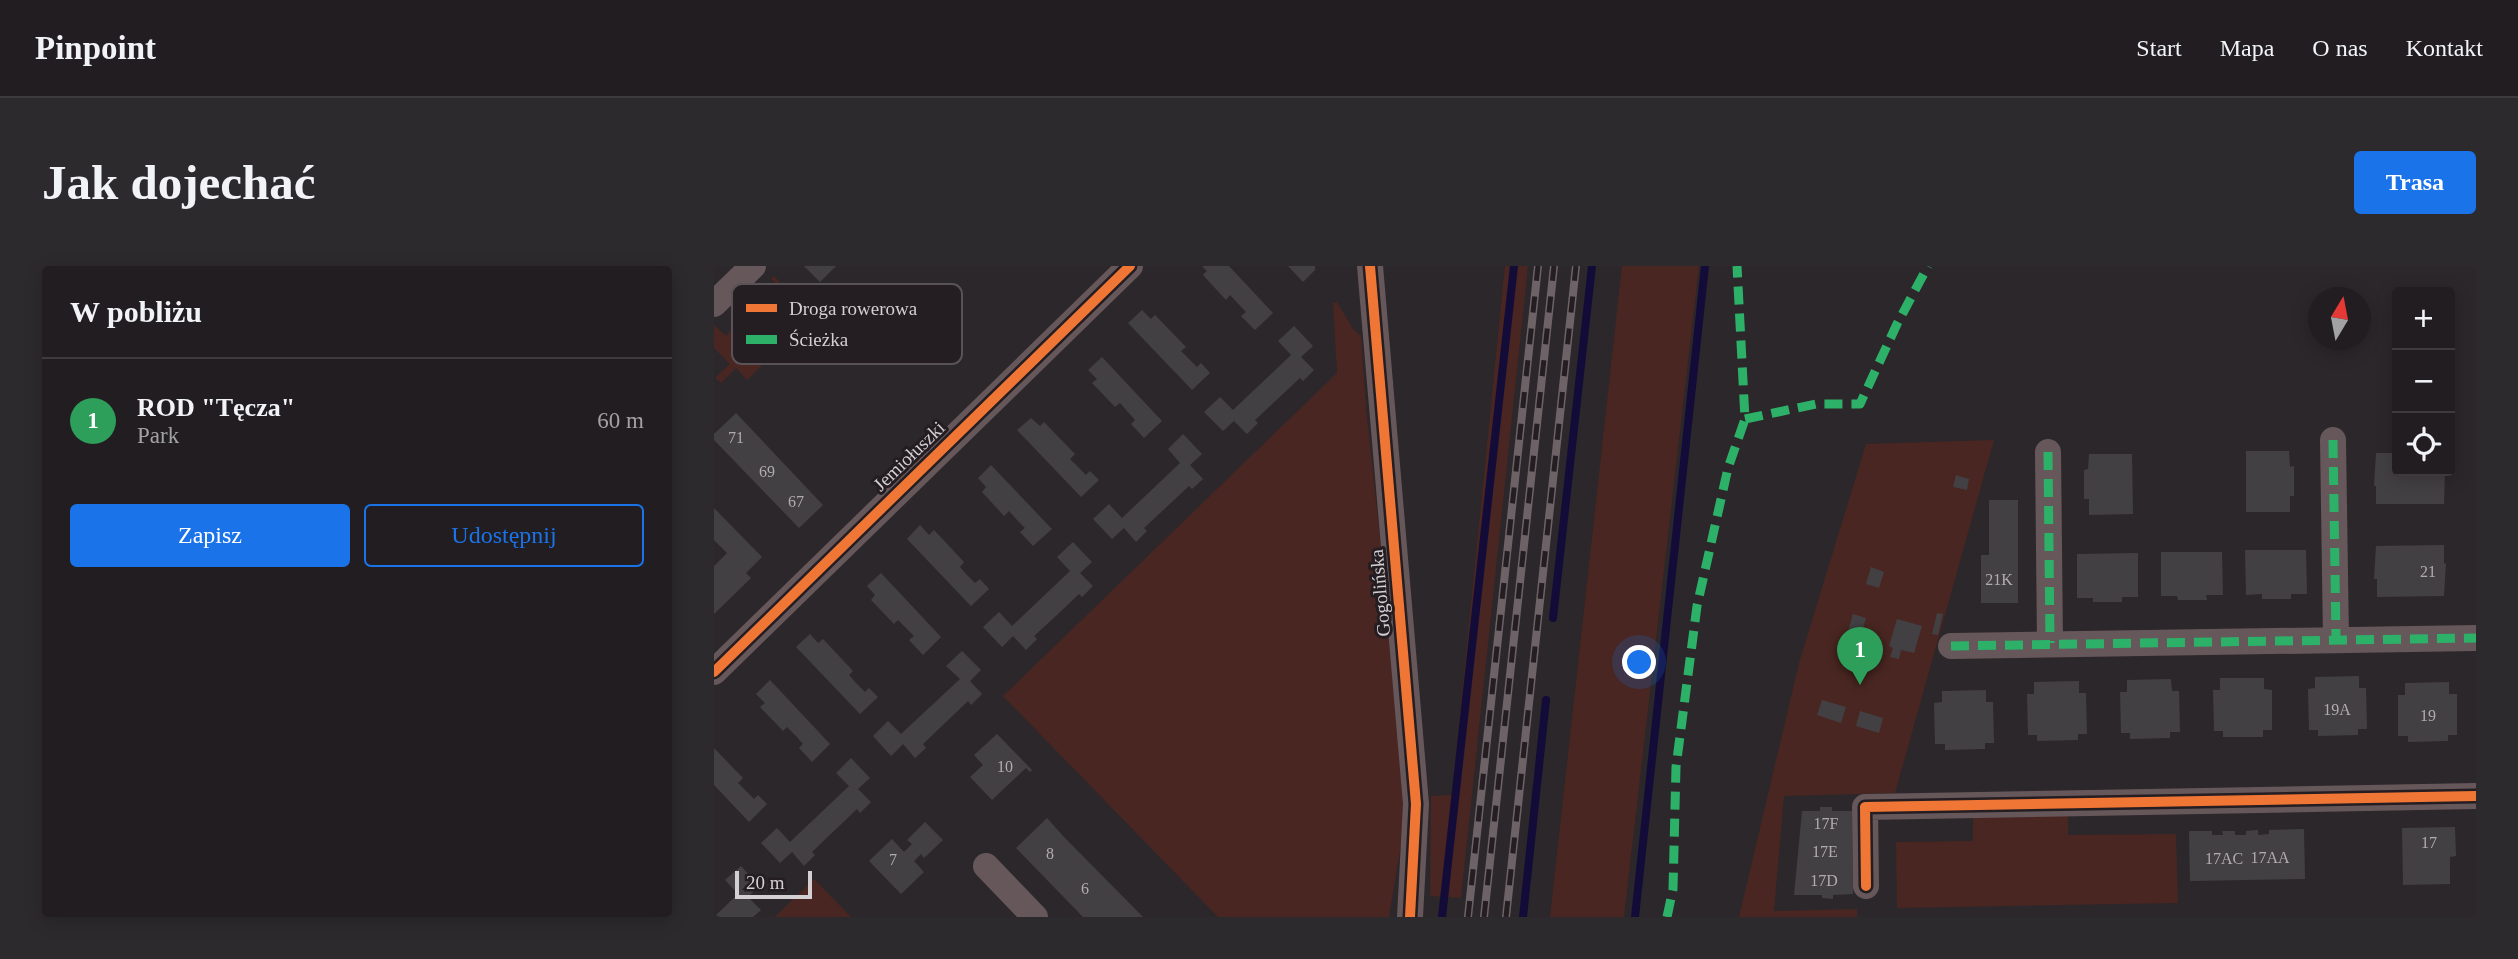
<!DOCTYPE html>
<html lang="pl">
<head>
<meta charset="utf-8">
<style>
	:root { --surface:#211d20; --page:#2d2a2d; --text:#f1f3f6; --muted:#a2a2a5; --line:#3e3b3e; --accent:#1a73e8 }
	body { margin:0; font-family:Georgia,serif; background:var(--page); color:var(--text) }
	.controls { position:absolute; right:21px; top:21px; display:grid; overflow:hidden; border-radius:7px; box-shadow:0 4px 18px #0003 }
	.controls button { width:63px; height:63px; display:grid; place-items:center; padding:0; border:0; border-bottom:2px solid var(--line); background:var(--surface); color:var(--text); font:35px sans-serif }
	.compass { position:absolute; left:1594px; top:21px; width:63px; height:63px; border-radius:50%; background:var(--surface); box-shadow:0 4px 18px #0003; rotate:10deg }
	.scale { position:absolute; left:21px; bottom:18px; width:77px; box-sizing:border-box; padding-left:7px; border:4px solid #d4cfd3; border-top:0; font-size:19px; line-height:24px; white-space:nowrap; color:#d4cfd3; -webkit-text-stroke:5px #241d22; paint-order:stroke }
	.you { position:absolute; left:926px; top:397px; width:24px; height:24px; margin:-18px; border:5px solid #fff; border-radius:50%; background:#1a73e8; box-shadow:0 0 0 10px #1a73e833 }
	.badge { display:grid; place-items:center; width:46px; height:46px; border-radius:50%; background:var(--accent); color:#fff; font-size:23px; font-weight:700 }
	.pin { position:absolute; translate:-50% -58px; filter:drop-shadow(0 2px 4px #0008) }
	.pin::after { content:''; position:absolute; top:37px; width:24px; height:21px; background:inherit; clip-path:polygon(0 0,100% 0,50% 100%) }
	.list { margin:0; padding:0; list-style:none }
	h2 { display:flex; justify-content:space-between; align-items:center; height:91px; margin:0; padding:0 28px; font-size:30px }
	h2 small { font-size:23px; font-weight:400; color:var(--muted) }
	.list li { display:grid; grid-template-columns:46px 1fr auto; gap:21px; align-items:center; box-sizing:border-box; height:126px; padding:0 28px; border-top:2px solid var(--line) }
	.list b { display:block; font-size:26px; white-space:nowrap }
	.list p { margin:0; font-size:23px; white-space:nowrap; color:var(--muted) }
	.list em { font-size:23px; font-style:normal; color:var(--muted) }
	.actions { display:flex; gap:14px; padding:21px 28px }
	.actions a { flex:1; padding:16px 0; border:2px solid var(--accent); border-radius:7px; text-align:center; font-size:24px; color:var(--accent) }
	.actions .main { background:var(--accent); color:#fff }
	.icon { flex:none; width:38px; height:38px; fill:none; stroke:currentColor; stroke-width:2; stroke-linecap:round; stroke-linejoin:round }
	.map { position:relative; flex:none; width:1762px; height:651px; overflow:hidden; border-radius:7px }
	header { display:flex; align-items:center; gap:42px; box-sizing:border-box; height:98px; padding:0 35px; background:var(--surface); border-bottom:2px solid var(--line) }
	header strong { font-size:33px }
	nav { display:flex; gap:38px; margin-inline-start:auto; font-size:24px }
	.intro { display:flex; align-items:center; justify-content:space-between; box-sizing:border-box; height:168px; padding:0 42px }
	h1 { margin:0; font-size:49px }
	.button { padding:18px 32px; border-radius:7px; background:var(--accent); color:#fff; font-size:24px; font-weight:700 }
	main { display:flex; gap:42px; padding:0 42px }
	aside { flex:1; background:var(--surface); border-radius:7px; box-shadow:0 4px 18px #0003 }
	.map>svg:first-child { display:block }
</style>
</head>
<body>
<header>
<strong>Pinpoint</strong>
<nav><a>Start</a><a>Mapa</a><a>O nas</a><a>Kontakt</a></nav>
</header>
<div class="intro"><h1>Jak dojechać</h1><a class="button">Trasa</a></div>
<main>
<aside>
<h2>W pobliżu<small></small></h2>
<ul class="list">
<li><span class="badge" style="background:#2e9e5b">1</span><div><b>ROD &quot;Tęcza&quot;</b><p>Park</p></div><em>60 m</em></li>
</ul>
<div class="actions"><a class="main">Zapisz</a><a>Udostępnij</a></div>
</aside>
<div class="map">
<svg width="1762" height="651" viewBox="0 0 1762 651">
	<rect width="100%" height="100%" fill="#2c272a"/>
	<!-- green -->
	<g fill="#492621">
		<polygon points="791,0 814,0 747,632 716,630 717,530 738,529"/>
		<polygon points="908,0 985,0 910,651 836,651"/>
		<polygon points="60,10 98,50 33,114 22,102 7,117 1,112 16,98 0,82 0,59 12,70 37,45 45,52 53,45 45,37 63,19 57,12"/>
		<polygon points="623,36 639,63 647,70 652,141 694,537 675,651 504,651 289,430 623,107 619,37"/>
		<polygon points="1280,174 1181,527 1070,530 1060,645 1143,643 1143,651 1025,651 1085,397 1152,178"/>
		<polygon points="1354,548 1354,569 1462,568 1464,637 1183,642 1182,576 1259,575 1259,550"/>
		<polygon points="100,613 137,651 61,651"/>
	</g>
	<g fill="none" stroke-linecap="round" stroke-linejoin="round">
		<!-- stream -->
		<g stroke="#140c38" stroke-width="8">
			<polyline points="839,352 878,0"/>
			<polyline points="728,651 800,0"/>
			<polyline points="809,651 832,434"/>
			<polyline points="921,651 991,0"/>
		</g>
	</g>
	<!-- building -->
	<g fill="#434043">
		<polygon points="90,0 122,0 106,16"/>
		<polygon points="488,0 515,0 559,47 541,64 527,50 532,46 516,29 512,34 489,9 493,5"/>
		<polygon points="574,0 601,0 601,4 589,16"/>
		<polygon points="428,44 437,53 441,49 472,81 467,85 483,101 487,97 496,107 478,124 414,57"/>
		<polygon points="580,60 599,80 587,91 600,104 589,115 586,112 541,154 544,157 533,168 520,155 509,165 490,146 506,131 519,144 577,89 564,75"/>
		<polygon points="388,91 448,155 430,172 417,158 421,154 406,137 401,141 378,117 383,113 374,104"/>
		<polygon points="22,147 109,239 85,262 0,174 0,168"/>
		<polygon points="317,152 326,160 330,156 361,188 356,193 372,209 376,205 385,214 367,231 303,164"/>
		<polygon points="469,168 488,188 476,199 489,213 478,223 475,220 430,262 433,265 422,276 410,262 398,273 379,253 395,238 408,252 466,197 454,183"/>
		<polygon points="1532,185 1575,185 1576,201 1580,200 1580,230 1576,230 1576,246 1532,246"/>
		<polygon points="1662,187 1683,187 1683,205 1731,205 1730,238 1662,238 1662,220 1660,220"/>
		<polygon points="1375,188 1418,188 1419,248 1375,249 1375,233 1370,233 1370,204 1374,203"/>
		<polygon points="277,199 338,263 319,280 306,266 311,262 303,254 295,245 290,250 268,226 272,221 264,212"/>
		<polygon points="1242,209 1255,213 1253,224 1239,221"/>
		<polygon points="1275,234 1304,234 1304,337 1267,337 1267,289 1275,289"/>
		<polygon points="0,242 48,291 32,307 37,312 0,348 0,300 13,287 0,274"/>
		<polygon points="206,259 215,269 220,264 250,296 246,301 253,309 261,317 266,313 275,323 257,340 193,273"/>
		<polygon points="359,276 378,296 366,307 379,320 368,331 365,328 343,349 320,370 323,373 312,384 299,370 288,381 269,361 285,346 298,360 356,305 343,291"/>
		<polygon points="1730,279 1730,298 1732,297 1730,330 1663,331 1663,313 1660,313 1662,280"/>
		<polygon points="1531,284 1592,284 1593,328 1577,328 1577,333 1548,333 1548,328 1532,329"/>
		<polygon points="1447,286 1508,286 1509,329 1492,329 1493,334 1464,334 1463,330 1447,330"/>
		<polygon points="1424,287 1424,331 1408,331 1408,336 1379,336 1379,332 1363,332 1363,288"/>
		<polygon points="1157,301 1170,306 1165,322 1152,318"/>
		<polygon points="167,307 227,371 209,389 195,374 200,370 184,354 180,358 157,334 161,329 153,320"/>
		<polygon points="1223,347 1229,348 1224,369 1218,368"/>
		<polygon points="1139,348 1152,352 1147,369 1134,365"/>
		<polygon points="1183,353 1208,360 1200,387 1187,384 1185,393 1176,391 1179,382 1175,380"/>
		<polygon points="96,368 104,377 109,373 139,405 135,409 143,418 151,426 155,422 164,431 146,448 82,381"/>
		<polygon points="248,385 267,404 256,415 268,428 257,439 254,435 209,478 212,482 201,492 189,478 177,490 159,470 174,455 187,468 246,413 232,400"/>
		<polygon points="1645,410 1645,422 1652,422 1653,463 1644,463 1644,469 1604,470 1604,464 1595,464 1594,423 1601,422 1601,411"/>
		<polygon points="1506,412 1550,412 1550,423 1558,424 1558,464 1549,464 1549,471 1509,471 1509,465 1500,465 1499,424 1506,424"/>
		<polygon points="1457,413 1458,425 1465,425 1466,466 1456,466 1456,472 1416,473 1416,467 1407,467 1406,426 1413,426 1413,414"/>
		<polygon points="56,414 116,478 98,496 85,482 89,478 82,470 73,461 69,465 46,441 51,437 42,428"/>
		<polygon points="1365,415 1365,427 1372,427 1373,468 1364,468 1364,474 1323,475 1323,469 1314,469 1313,428 1320,428 1320,416"/>
		<polygon points="1735,416 1735,428 1743,428 1743,469 1734,469 1734,475 1694,476 1694,470 1684,470 1684,429 1691,429 1691,417"/>
		<polygon points="1272,424 1272,436 1279,436 1280,477 1271,477 1271,483 1231,484 1231,478 1221,478 1220,437 1228,436 1228,425"/>
		<polygon points="1108,434 1132,441 1127,457 1103,449"/>
		<polygon points="1146,445 1169,452 1165,467 1142,460"/>
		<polygon points="283,468 318,504 316,506 312,502 278,534 256,511 269,499 260,489"/>
		<polygon points="0,482 29,512 24,517 40,533 44,529 53,538 35,556 0,519"/>
		<polygon points="137,492 156,512 144,523 157,536 146,547 143,543 121,564 98,586 101,589 90,600 78,586 66,597 47,577 63,562 76,576 135,520 122,507"/>
		<polygon points="1106,541 1118,541 1118,545 1138,545 1139,628 1119,629 1119,633 1108,632 1108,629 1080,629 1088,545 1106,545"/>
		<polygon points="333,552 350,571 429,651 369,651 302,582"/>
		<polygon points="211,556 229,574 210,592 207,588 200,595 210,606 187,628 155,595 178,573 190,586 198,578 193,574"/>
		<polygon points="1741,561 1742,590 1736,591 1736,618 1689,619 1688,562"/>
		<polygon points="1590,563 1591,613 1476,615 1475,565 1498,565 1498,569 1509,569 1508,565 1521,565 1521,569 1532,569 1532,565 1544,564 1544,569 1555,568 1555,564"/>
		<polygon points="27,600 45,620 34,631 47,644 39,651 0,651 24,628 11,614"/>
	</g>
	<g fill="none" stroke-linecap="round" stroke-linejoin="round">
		<!-- minor -->
		<g stroke="#66575a" stroke-width="26">
			<polyline points="656,0 702,538 696,651"/>
			<polyline points="0,38 39,0"/>
			<polyline points="1619,174 1622,374"/>
			<polyline points="1334,186 1336,377"/>
			<polyline points="1237,380 1762,372"/>
			<polyline points="0,406 416,0"/>
			<polyline points="272,600 321,651"/>
			<polyline points="1152,620 1151,541 1762,530"/>
		</g>
		<!-- rail casing -->
		<g stroke="#6d6366" stroke-width="8">
			<g id="rail">
				<polyline points="754,651 824,0"/>
				<polyline points="770,651 840,0"/>
				<polyline points="792,651 862,0"/>
			</g>
		</g>
		<!-- rail -->
		<use href="#rail" stroke="#241d22" stroke-width="5" stroke-dasharray="16" stroke-linecap="butt"/>
		<!-- quiet -->
		<g stroke="#2db169" stroke-width="9" stroke-dasharray="18 9" stroke-linecap="butt">
			<polyline points="1031,153 1102,138 1146,138 1183,58 1214,0"/>
			<polyline points="1619,174 1622,374"/>
			<polyline points="1334,186 1336,377"/>
			<polyline points="1237,380 1762,372"/>
			<polyline points="953,651 959,623 962,501 983,340 1014,202 1031,153 1023,0"/>
		</g>
		<!-- cycleway casing -->
		<g stroke="#241d22" stroke-width="15">
			<g id="cycleway">
				<polyline points="656,0 702,538 696,651"/>
				<polyline points="0,406 416,0"/>
				<polyline points="1152,620 1151,541 1762,530"/>
			</g>
		</g>
		<!-- cycleway -->
		<use href="#cycleway" stroke="#f07635" stroke-width="10"/>
	</g>
	<g text-anchor="middle" dominant-baseline="central" stroke-width="6" stroke-linejoin="round" paint-order="stroke">
		<!-- number labels -->
		<g font-size="16" fill="#b0abaf">
			<text x="22" y="171">71</text>
			<text x="53" y="205">69</text>
			<text x="82" y="235">67</text>
			<text x="1714" y="305">21</text>
			<text x="1285" y="313">21K</text>
			<text x="1623" y="443">19A</text>
			<text x="1714" y="449">19</text>
			<text x="291" y="500">10</text>
			<text x="1112" y="557">17F</text>
			<text x="1715" y="576">17</text>
			<text x="1111" y="585">17E</text>
			<text x="336" y="587">8</text>
			<text x="1556" y="591">17AA</text>
			<text x="1510" y="592">17AC</text>
			<text x="179" y="593">7</text>
			<text x="1110" y="614">17D</text>
			<text x="371" y="622">6</text>
		</g>
		<!-- street labels -->
		<g font-size="19" fill="#d4cfd3" stroke="#241d22">
			<text transform="translate(195 190) rotate(-44)">Jemiołuszki</text>
			<text transform="translate(666 327) rotate(-95)">Gogolińska</text>
		</g>
	</g>
	<!-- legend -->
	<rect x="18" y="18" width="230" height="80" rx="10" fill="#241d22" stroke="#595257" stroke-width="2"/>
	<rect x="32" y="38" width="31" height="8" fill="#f07635"/>
	<rect x="32" y="69" width="31" height="9" fill="#2db169"/>
	<g font-size="19" fill="#d4cfd3">
		<text x="75" y="49">Droga rowerowa</text>
		<text x="75" y="80">Ścieżka</text>
	</g>
</svg>
<div class="controls">
<button>+</button>
<button>−</button>
<button><svg class="icon" aria-label="locate" viewBox="0 0 24 24"><circle cx="12" cy="12" r="6"/><path d="M12 2v4M12 18v4M2 12h4M18 12h4"/></svg></button>
</div>
<svg class="compass" viewBox="-18 -18 36 36"><path d="M0-13l5 13h-10z" fill="#e53935"/><path d="M0 13l5-13h-10z" fill="#a2a2a5"/></svg>
<div class="scale">20 m</div>
<div class="you"></div>
<div class="pin badge" style="left:1146px;top:419px;background:#2e9e5b">1</div>
</div>
</main>
</body>
</html>
